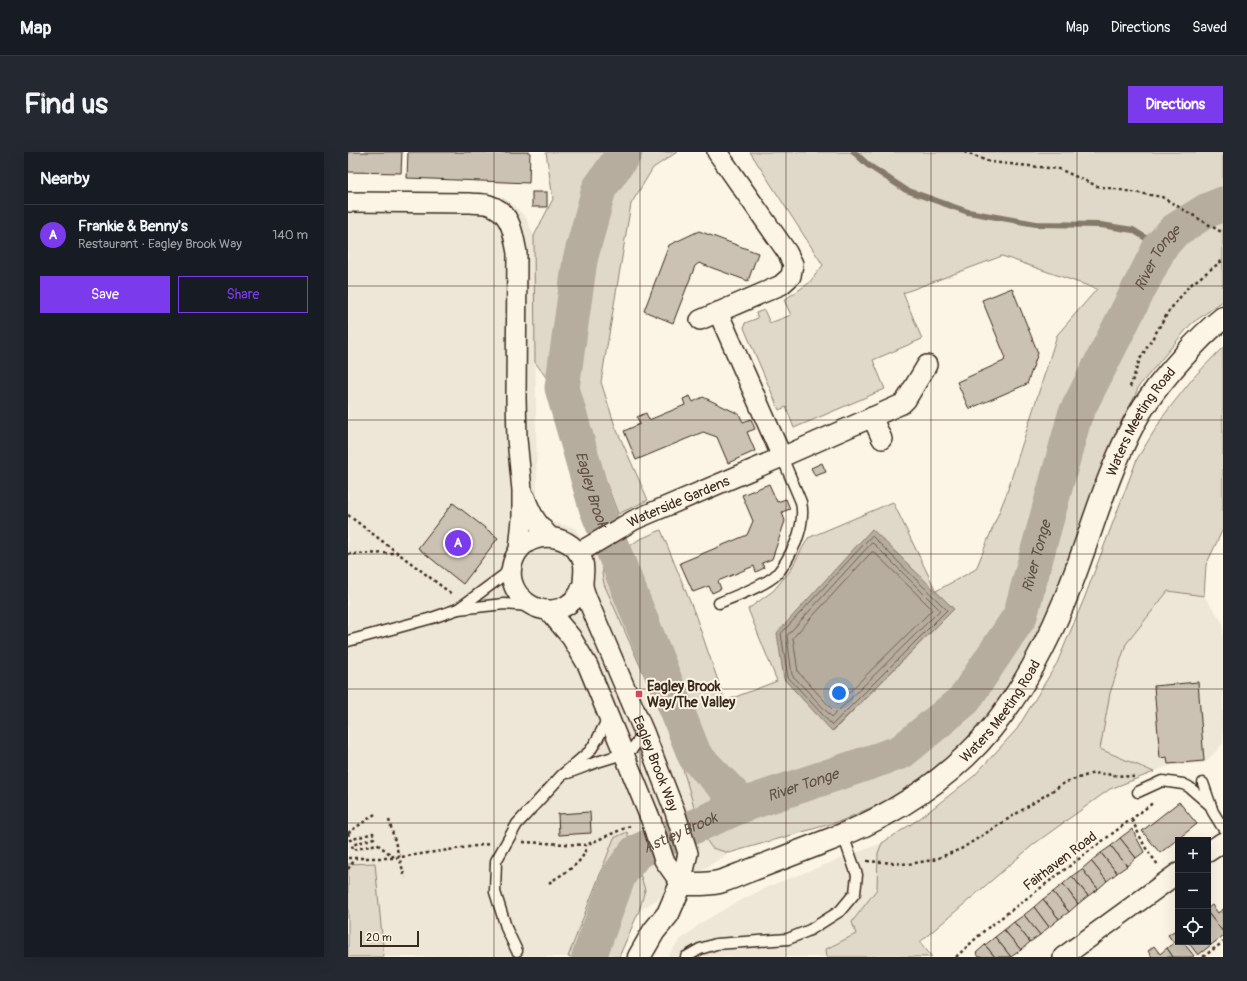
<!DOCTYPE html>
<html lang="en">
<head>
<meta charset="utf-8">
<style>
	:root { --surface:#171b24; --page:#242831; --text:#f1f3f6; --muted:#9ea1a6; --line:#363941; --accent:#7c3aed }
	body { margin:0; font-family:Pangolin,sans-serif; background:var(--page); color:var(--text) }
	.controls { position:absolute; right:12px; bottom:12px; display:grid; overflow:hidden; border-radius:0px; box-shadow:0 4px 16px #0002 }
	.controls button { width:36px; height:36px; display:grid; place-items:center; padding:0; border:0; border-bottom:1px solid var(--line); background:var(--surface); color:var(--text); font:20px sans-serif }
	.scale { position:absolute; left:12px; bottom:10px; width:59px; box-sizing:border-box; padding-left:4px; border:2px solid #3b2a1e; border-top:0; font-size:11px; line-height:14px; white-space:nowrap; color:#3b2a1e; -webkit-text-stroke:3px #fcf5e5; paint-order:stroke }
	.you { position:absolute; left:491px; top:541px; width:14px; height:14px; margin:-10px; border:3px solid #fff; border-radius:50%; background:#1a73e8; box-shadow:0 0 0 6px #1a73e833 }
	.badge { display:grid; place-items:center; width:26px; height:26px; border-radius:50%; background:var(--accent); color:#fff; font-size:13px; font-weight:700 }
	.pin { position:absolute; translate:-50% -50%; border:2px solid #fff; box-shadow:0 1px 4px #0006 }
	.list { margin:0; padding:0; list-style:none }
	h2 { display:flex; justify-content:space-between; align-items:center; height:52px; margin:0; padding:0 16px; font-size:17px }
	h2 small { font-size:13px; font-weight:400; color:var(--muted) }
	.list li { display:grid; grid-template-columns:26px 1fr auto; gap:12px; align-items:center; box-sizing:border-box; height:60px; padding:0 16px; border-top:1px solid var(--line) }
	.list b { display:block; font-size:15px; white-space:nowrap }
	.list p { margin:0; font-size:13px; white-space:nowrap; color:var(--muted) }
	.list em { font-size:13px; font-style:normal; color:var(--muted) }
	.actions { display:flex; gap:8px; padding:12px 16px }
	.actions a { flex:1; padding:9px 0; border:1px solid var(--accent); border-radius:0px; text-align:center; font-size:14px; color:var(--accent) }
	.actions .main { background:var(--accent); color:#fff }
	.icon { flex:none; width:22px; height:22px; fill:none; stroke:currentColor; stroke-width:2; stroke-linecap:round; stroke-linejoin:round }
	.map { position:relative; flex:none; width:875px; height:805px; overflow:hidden; border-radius:0px }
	header { display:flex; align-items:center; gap:24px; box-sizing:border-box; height:56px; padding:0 20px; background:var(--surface); border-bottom:1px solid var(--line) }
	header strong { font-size:19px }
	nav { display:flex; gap:22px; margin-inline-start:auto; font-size:14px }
	.intro { display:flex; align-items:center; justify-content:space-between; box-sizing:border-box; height:96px; padding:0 24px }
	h1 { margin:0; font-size:28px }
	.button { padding:10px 18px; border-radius:0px; background:var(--accent); color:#fff; font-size:14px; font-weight:700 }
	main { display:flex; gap:24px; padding:0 24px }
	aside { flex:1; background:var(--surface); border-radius:0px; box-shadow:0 4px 16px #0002 }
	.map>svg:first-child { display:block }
</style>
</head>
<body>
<header>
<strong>Map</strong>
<nav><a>Map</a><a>Directions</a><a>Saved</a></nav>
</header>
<div class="intro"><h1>Find us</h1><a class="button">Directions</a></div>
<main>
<aside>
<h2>Nearby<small></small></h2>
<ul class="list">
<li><span class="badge">A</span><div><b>Frankie &amp; Benny's</b><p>Restaurant · Eagley Brook Way</p></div><em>140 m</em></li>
</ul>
<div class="actions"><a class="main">Save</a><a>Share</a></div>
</aside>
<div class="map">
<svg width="875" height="805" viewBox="0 0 875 805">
	<rect width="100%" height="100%" fill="#fcf5e5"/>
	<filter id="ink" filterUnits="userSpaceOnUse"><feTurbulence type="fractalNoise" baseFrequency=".025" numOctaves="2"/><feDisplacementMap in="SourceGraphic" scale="8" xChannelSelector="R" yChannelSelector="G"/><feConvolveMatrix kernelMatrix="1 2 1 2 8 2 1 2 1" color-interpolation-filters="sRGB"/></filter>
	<g filter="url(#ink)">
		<!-- built -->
		<g fill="#eee6d6">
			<polygon points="0,41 156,46 168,55 178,66 186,84 189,346 197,363 206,371 225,375 256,413 254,422 330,600 354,682 364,696 381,701 291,759 297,738 266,686 220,805 35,805 27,711 0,712"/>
			<polygon points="820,439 856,444 875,471 875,591 857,611 819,614 806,620 752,598 762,541 778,492"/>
			<polygon points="534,691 530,701 529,737 504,770 508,782 478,797 479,805 319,805 332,788 353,771 382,754 419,735"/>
		</g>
		<!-- green -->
		<g fill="#e0d8c8" stroke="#8e8173" fill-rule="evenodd">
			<polygon points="198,0 329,0 305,16 283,52 253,230 267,274 300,348 270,362 242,287 187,210 186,84 205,47"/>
			<path d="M402,0H875V149L843,172L791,234L750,328L716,429L665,535L615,596L562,638L493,669L381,701L364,696L354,682L330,600L256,432L254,422L256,413L290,388L313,378L347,462L377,549L429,529L400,457L425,439L442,419L460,386L545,350L588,439L628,417L658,343L709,183L749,137L654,104L555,141L574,187L525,208L537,237L446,276L438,255L431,258L396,176L397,171L410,166L408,161L416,158L422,171L443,163L436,148L461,131L475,113ZM606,457L485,579L436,527Z"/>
			<polygon points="875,195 875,377 858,413 856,444 820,439 778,492 762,541 752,597 806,620 762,637 686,692 572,790 584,805 479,805 478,797 508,782 504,770 529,737 530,701 534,691 571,667 626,624 669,577 709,511 736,447 789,307 816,263 845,226"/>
			<polygon points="279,680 297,738 291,759 271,805 220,805 266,686"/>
			<polygon points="27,711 36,805 0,805 0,712"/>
		</g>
		<!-- water -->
		<polygon fill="#b7ad9e" stroke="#85796b" points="524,377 606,457 484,579 436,527 429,481"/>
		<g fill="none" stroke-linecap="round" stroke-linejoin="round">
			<!-- shore -->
			<g stroke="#6d5e51" stroke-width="1">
				<polygon points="524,384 599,458 484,573 440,525 433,482"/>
				<polygon points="524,391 526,392 592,458 484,565 444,523 439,484"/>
				<polygon points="524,400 526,400 583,456 584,458 484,557 450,520 445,486"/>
			</g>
			<!-- stream -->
			<polyline stroke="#85796b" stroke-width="6" points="506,0 520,13 558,38 620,60 688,72 753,73 785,78 812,95"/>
			<!-- river -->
			<g stroke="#b7ad9e" stroke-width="35">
				<path id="s1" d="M277,0L251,37L232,108L214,236L248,355L347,604L395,653"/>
				<path id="s2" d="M241,805L271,723L288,700L395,653L553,600L616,548L672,464L727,263L812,95L826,79L858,59L875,52"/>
			</g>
		</g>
		<!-- building -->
		<g fill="#ccc2b3" stroke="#3b2a1e">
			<polygon points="0,0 54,0 53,21 0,20"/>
			<polygon points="60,0 182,0 181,31 59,26"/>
			<rect x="184" y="40" width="15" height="15"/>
			<polygon points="351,79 410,101 400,129 351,111 347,114 325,171 296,159 321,93"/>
			<polygon points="664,136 690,201 679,232 621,257 609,230 656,209 657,204 634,148"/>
			<polygon points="342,244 345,250 355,245 391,262 395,270 403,267 407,277 399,280 407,299 380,311 369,285 355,280 288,308 276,279 292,272 289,265 298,261 301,268 337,253 335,247"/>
			<polygon points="474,311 478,320 467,324 463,316"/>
			<polygon points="421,332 429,350 438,347 442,357 434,360 437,369 424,407 414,411 416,416 408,420 406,414 370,429 373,437 364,441 361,434 345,440 332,411 399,383 405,369 394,343"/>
			<polygon points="105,351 150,386 115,432 70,396"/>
			<polygon points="850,530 856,609 820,612 819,605 812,606 806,534"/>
			<polygon points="831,650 849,672 812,701 794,679"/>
			<polygon points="242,660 243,681 211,683 210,662"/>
			<polygon points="784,677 796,700 788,706 772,686"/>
			<polygon points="772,686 788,706 779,714 763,694"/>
			<polygon points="763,694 779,714 769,721 753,701"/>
			<polygon points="753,701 769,721 759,729 743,709"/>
			<polygon points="743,709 759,729 750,737 734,717"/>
			<polygon points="734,717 750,737 740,744 724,724"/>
			<polygon points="724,724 740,744 730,752 715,732"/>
			<polygon points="715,732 730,752 721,760 705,740"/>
			<polygon points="705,740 721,760 711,767 695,747"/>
			<polygon points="695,747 711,767 701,775 686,755"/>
			<polygon points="864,753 870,761 875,757 875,780 860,761 860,756"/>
			<polygon points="686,755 701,775 692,783 676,763"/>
			<polygon points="860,761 875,780 875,784 863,793 860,788"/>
			<polygon points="676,763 692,783 682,790 666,770"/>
			<polygon points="666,770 682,790 673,798 656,778"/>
			<polygon points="656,778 673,798 663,805 647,785"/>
			<polygon points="826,779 830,783 830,790 835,790 846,804 844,805 825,805 819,796 826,791 820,783"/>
			<polygon points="647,785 663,805 647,805 637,793"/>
			<polygon points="860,788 863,793 850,803 840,790 860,790"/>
			<polygon points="637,793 647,805 631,805 628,801"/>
			<polygon points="806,794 812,802 819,796 825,805 804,805 800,799"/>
		</g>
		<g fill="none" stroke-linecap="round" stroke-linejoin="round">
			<!-- service casing -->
			<g stroke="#3b2a1e" stroke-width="13">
				<g id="service">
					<path d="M371,451C387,444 417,434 429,422C437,413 443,401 448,390C453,377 456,364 453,350L434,305"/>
					<polyline points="110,457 156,423 162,414"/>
					<polyline points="0,489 84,466 110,457 156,452 181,454"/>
					<polyline points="220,621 249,610 275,602 285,596 296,580"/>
					<polyline points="855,631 865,660 875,676"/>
					<polyline points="790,640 814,629 835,632 841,635 863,654"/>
					<polyline points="169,799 159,778 147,740 148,709 169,672 214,623 242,599 250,586 260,566"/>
					<polyline points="338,805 352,797 368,792 440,787 462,778 492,759 507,741 509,723 495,683"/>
				</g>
			</g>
			<!-- minor casing -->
			<g stroke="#3b2a1e" stroke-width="22">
				<g id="minor">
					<path d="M0,50L122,51C128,52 135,51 141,53C163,60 165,80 169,101L168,246L169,287L174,338V367L171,398"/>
					<polyline points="370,160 434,305"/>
					<polyline points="352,168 433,133 443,124 445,112 439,100 369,0"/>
					<polyline points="524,265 534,287"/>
					<path d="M177,345C184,364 188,370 202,385"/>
					<path id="s3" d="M230,401L286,368L434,305L554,252L558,248L579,213"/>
					<path id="s4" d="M235,432C233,436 232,440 230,443C202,480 145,442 169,401C185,376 226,382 235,410C237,418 235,424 235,432C235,437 238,444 240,449L296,580L327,660L340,701L333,732"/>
					<polyline points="200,458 223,485 240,514 303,668 316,708 333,732"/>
					<polyline points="860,700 875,690"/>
					<polyline points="715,805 830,721"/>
				</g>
			</g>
			<!-- tertiary casing -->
			<g stroke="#3b2a1e" stroke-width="25">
				<g id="tertiary">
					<path id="s5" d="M291,805L306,779L320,762L333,732C345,732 359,733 371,730C382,727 394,721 406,717C429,708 453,699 476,690C528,671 578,642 618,604C662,562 693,505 716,450C741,390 756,328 786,271C799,246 818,224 836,204C848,190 861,177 875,166"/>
				</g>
			</g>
			<!-- path -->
			<g stroke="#3b2a1e" stroke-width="2.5" stroke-dasharray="3 3" stroke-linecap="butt">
				<polyline points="616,0 642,10 711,17 749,34 814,45 875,81"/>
				<polyline points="782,235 792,207 821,159 841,134 875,108"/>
				<polyline points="0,363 105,443"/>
				<polyline points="0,402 49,401"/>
				<polyline points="41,668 57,726"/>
				<polyline points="784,668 797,695 810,713"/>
				<polyline points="0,681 2,688 25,681 26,686 4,693 5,698 29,692 46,705"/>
				<polyline points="0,681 27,662"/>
				<polyline points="175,690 238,693 284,673"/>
				<polyline points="0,706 46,706 141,692"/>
				<polyline points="519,709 560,712 585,708 613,697 718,630 746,621 786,625"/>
				<polyline points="0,717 8,706"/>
				<path d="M201,731C215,721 238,711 238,693"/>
				<polyline points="608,805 637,778 806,650"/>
				<polyline points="855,805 875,790"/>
			</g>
			<!-- service -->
			<use href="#service" stroke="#fcf5e5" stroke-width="10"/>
			<!-- minor -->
			<use href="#minor" stroke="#fcf5e5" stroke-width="19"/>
			<!-- tertiary -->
			<use href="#tertiary" stroke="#fcf5e5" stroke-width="22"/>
		</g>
	</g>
	<!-- grid -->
	<path fill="none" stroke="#3b2a1e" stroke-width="1" stroke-opacity="0.55" d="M146,0V805M292,0V805M438,0V805M583,0V805M729,0V805M0,134H875M0,268H875M0,402H875M0,537H875M0,671H875"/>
	<!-- markers -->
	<rect fill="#d1495b" stroke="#fcf5e5" stroke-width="1.5" x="287" y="538" width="8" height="8" rx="2"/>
	<g text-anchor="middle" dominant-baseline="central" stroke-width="4" stroke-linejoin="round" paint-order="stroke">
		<!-- street labels -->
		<g font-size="14" fill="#3b2a1e" stroke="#fcf5e5">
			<text stroke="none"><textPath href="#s5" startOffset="783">Waters Meeting Road</textPath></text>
			<text stroke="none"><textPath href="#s3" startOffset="113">Waterside Gardens</textPath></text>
			<text stroke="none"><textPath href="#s5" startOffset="459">Waters Meeting Road</textPath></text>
			<text stroke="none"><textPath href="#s4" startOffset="423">Eagley Brook Way</textPath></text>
			<text transform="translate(712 709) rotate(-37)">Fairhaven Road</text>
		</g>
		<!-- poi labels -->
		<g font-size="14" font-weight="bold" fill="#3b2a1e" stroke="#fcf5e5" text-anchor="start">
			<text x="299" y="534">Eagley Brook<tspan x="299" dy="16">Way/The Valley</tspan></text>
		</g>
		<!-- water labels -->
		<g font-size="15" font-style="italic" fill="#605144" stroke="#fcf5e5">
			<text stroke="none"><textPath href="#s2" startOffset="968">River Tonge</textPath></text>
			<text stroke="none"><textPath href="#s1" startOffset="354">Eagley Brook</textPath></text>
			<text stroke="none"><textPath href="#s2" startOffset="644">River Tonge</textPath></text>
			<text stroke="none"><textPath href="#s2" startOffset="296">River Tonge</textPath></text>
			<text stroke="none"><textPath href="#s2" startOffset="164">Astley Brook</textPath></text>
		</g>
	</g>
</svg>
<div class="controls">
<button>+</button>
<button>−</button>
<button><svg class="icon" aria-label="locate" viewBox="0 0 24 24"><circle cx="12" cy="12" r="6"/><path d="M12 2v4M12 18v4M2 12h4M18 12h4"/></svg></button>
</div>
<div class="scale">20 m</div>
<div class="you"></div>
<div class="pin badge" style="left:110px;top:391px">A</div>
</div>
</main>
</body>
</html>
